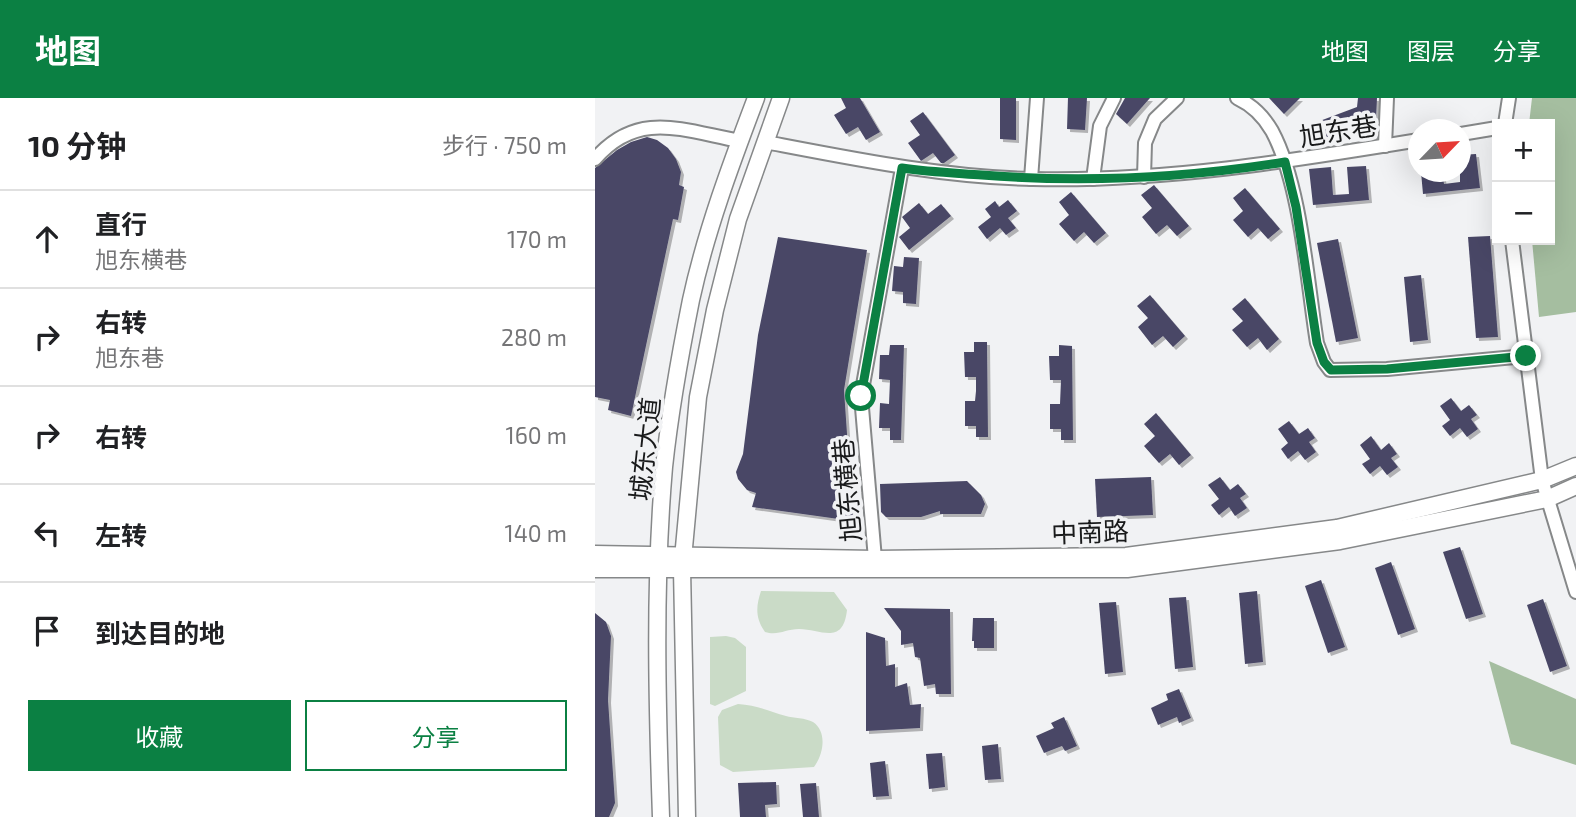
<!DOCTYPE html>
<html lang="zh">
<head>
<meta charset="utf-8">
<style>
	:root { --surface:#fff; --page:#f2f2f2; --text:#202124; --muted:#757577; --line:#e0e0e0; --accent:#0b8043 }
	body { margin:0; font-family:"Exo 2","Noto Sans SC",sans-serif; background:var(--page); color:var(--text) }
	.controls { position:absolute; right:21px; top:21px; display:grid; overflow:hidden; border-radius:0px; box-shadow:0 7px 28px #0002 }
	.controls button { width:63px; height:63px; display:grid; place-items:center; padding:0; border:0; border-bottom:2px solid var(--line); background:var(--surface); color:var(--text); font:35px sans-serif }
	.compass { position:absolute; left:813px; top:21px; width:63px; height:63px; border-radius:50%; background:var(--surface); box-shadow:0 7px 28px #0002; rotate:65deg }
	.stop { position:absolute; width:21px; height:21px; margin:-16px; border:5px solid #0b8043; border-radius:50%; background:#fff }
	.stop.end { background:#0b8043; border-color:#fff; box-shadow:0 2px 7px #0008 }
	.list { margin:0; padding:0; list-style:none }
	h2 { display:flex; justify-content:space-between; align-items:center; height:91px; margin:0; padding:0 28px; font-size:30px }
	h2 small { font-size:23px; font-weight:400; color:var(--muted) }
	.list li { display:grid; grid-template-columns:46px 1fr auto; gap:21px; align-items:center; box-sizing:border-box; height:98px; padding:0 28px; border-top:2px solid var(--line) }
	.list b { display:block; font-size:26px; white-space:nowrap }
	.list p { margin:0; font-size:23px; white-space:nowrap; color:var(--muted) }
	.list em { font-size:23px; font-style:normal; color:var(--muted) }
	.actions { display:flex; gap:14px; padding:21px 28px }
	.actions a { flex:1; padding:16px 0; border:2px solid var(--accent); border-radius:0px; text-align:center; font-size:24px; color:var(--accent) }
	.actions .main { background:var(--accent); color:#fff }
	.icon { flex:none; width:38px; height:38px; fill:none; stroke:currentColor; stroke-width:2; stroke-linecap:round; stroke-linejoin:round }
	.map { position:relative; flex:none; width:981px; height:719px; overflow:hidden }
	header { display:flex; align-items:center; gap:42px; box-sizing:border-box; height:98px; padding:0 35px; background:var(--accent); color:#fff }
	header strong { font-size:33px }
	nav { display:flex; gap:38px; margin-inline-start:auto; font-size:24px }
	main { display:flex }
	aside { flex:1; background:var(--surface) }
	.map>svg:first-child { display:block }
</style>
</head>
<body>
<header>
<strong>地图</strong>
<nav><a>地图</a><a>图层</a><a>分享</a></nav>
</header>
<main>
<aside>
<h2>10 分钟<small>步行 · 750 m</small></h2>
<ul class="list">
<li><svg class="icon" aria-label="ahead" viewBox="0 0 24 24"><path d="M12 20V5M6 11l6-6 6 6"/></svg><div><b>直行</b><p>旭东横巷</p></div><em>170 m</em></li>
<li><svg class="icon" aria-label="right" viewBox="0 0 24 24"><path d="M7 20v-9h11M14 6l5 5-5 5"/></svg><div><b>右转</b><p>旭东巷</p></div><em>280 m</em></li>
<li><svg class="icon" aria-label="right" viewBox="0 0 24 24"><path d="M7 20v-9h11M14 6l5 5-5 5"/></svg><div><b>右转</b></div><em>160 m</em></li>
<li><svg class="icon" aria-label="left" viewBox="0 0 24 24"><path d="M17 20v-9H6M10 6l-5 5 5 5"/></svg><div><b>左转</b></div><em>140 m</em></li>
<li><svg class="icon" aria-label="arrive" viewBox="0 0 24 24"><path d="M6 21V4h12l-3 4 3 4H6"/></svg><div><b>到达目的地</b></div></li>
</ul>
<div class="actions"><a class="main">收藏</a><a>分享</a></div>
</aside>
<div class="map">
<svg width="981" height="719" viewBox="0 0 981 719">
	<defs>
		<filter id="shadow"><feDropShadow dx="3" dy="3" stdDeviation="0" flood-color="#0004"/></filter>
	</defs>
	<rect width="100%" height="100%" fill="#f1f2f4"/>
	<!-- green -->
	<g fill="#cadbc7">
		<path d="M166,493L239,494L252,512C248,548 226,531 204,531C191,531 183,538 170,534C160,520 161,508 166,493Z"/>
		<polygon points="131,538 140,540 151,549 151,593 120,608 115,606 115,539"/>
		<path d="M143,606C161,607 174,613 191,618C198,620 211,620 218,624C233,634 228,657 219,669L138,674L125,667L123,619L127,612Z"/>
	</g>
	<!-- forest -->
	<g fill="#a5bea0">
		<polygon points="937,0 981,0 981,214 944,219 937,142 955,142 955,26 934,26"/>
		<polygon points="894,563 981,601 981,667 916,646"/>
	</g>
	<!-- building -->
	<g fill="#494766" filter="url(#shadow)">
		<polygon points="246,0 265,0 285,34 271,42 263,29 251,36 239,17 251,10"/>
		<polygon points="405,0 421,0 421,42 405,41"/>
		<polygon points="473,0 492,0 490,32 472,31"/>
		<polygon points="530,0 555,0 532,26 521,16"/>
		<polygon points="674,0 705,0 689,16"/>
		<polygon points="763,0 782,0 780,40 761,39 761,29 720,44 714,27 762,9"/>
		<polygon points="328,14 360,57 349,65 346,65 338,55 326,63 313,45 325,37 315,23"/>
		<polygon points="52,39 62,42 73,50 81,61 86,74 84,87 89,89 83,122 78,121 36,318 13,312 15,302 0,299 0,70 22,52 36,44"/>
		<polygon points="881,56 885,90 828,96 826,74 847,74 849,86 865,84 865,57"/>
		<polygon points="771,68 774,102 718,107 714,71 736,69 738,97 754,96 752,69"/>
		<polygon points="559,87 594,128 582,138 572,127 561,136 547,119 557,110 546,97"/>
		<polygon points="650,90 685,131 673,141 663,130 653,139 638,122 648,113 638,100"/>
		<polygon points="476,94 511,135 499,145 489,134 479,143 464,126 474,117 464,104"/>
		<polygon points="413,102 422,113 413,120 421,130 411,137 405,130 392,141 383,129 396,119 390,111 400,103 404,109"/>
		<polygon points="324,105 333,116 346,106 356,118 314,152 304,139 315,130 307,119"/>
		<polygon points="895,138 903,239 881,240 873,139"/>
		<polygon points="183,139 272,152 249,292 258,423 157,409 161,395 152,392 143,381 141,374 148,356 163,237"/>
		<polygon points="743,141 763,240 741,244 722,145"/>
		<polygon points="309,159 324,160 321,206 308,205 308,194 297,193 299,168 308,169"/>
		<polygon points="826,177 833,242 815,244 809,179"/>
		<polygon points="555,197 590,238 578,249 568,238 557,247 543,229 553,220 542,208"/>
		<polygon points="650,200 684,241 672,252 663,240 652,249 637,232 648,223 637,211"/>
		<polygon points="379,244 392,244 393,339 381,339 381,328 370,328 370,303 380,303 381,293 381,279 370,279 369,254 379,254"/>
		<polygon points="295,247 309,247 306,342 295,342 295,330 284,330 285,305 294,306 295,282 284,281 285,257 294,257"/>
		<polygon points="464,247 477,248 478,342 466,342 466,331 455,331 455,306 465,306 466,282 455,282 454,258 464,258"/>
		<polygon points="856,300 866,313 874,307 882,317 876,321 883,331 872,339 865,330 855,338 847,328 855,322 845,308"/>
		<polygon points="561,315 596,357 584,367 575,356 564,365 549,348 560,338 549,326"/>
		<polygon points="694,323 704,336 713,330 720,340 714,344 721,354 710,362 703,353 693,361 686,351 693,345 683,331"/>
		<polygon points="776,338 786,352 794,345 802,356 796,360 803,369 792,377 785,368 775,376 767,366 775,361 765,347"/>
		<polygon points="556,379 558,417 502,419 500,381"/>
		<polygon points="625,379 635,392 643,386 651,396 645,400 652,410 640,418 634,409 624,417 616,407 624,401 613,387"/>
		<polygon points="372,383 386,397 390,406 386,416 345,416 345,413 326,419 291,419 286,414 285,386"/>
		<polygon points="865,449 888,516 871,521 848,454"/>
		<polygon points="796,464 820,531 803,537 780,470"/>
		<polygon points="726,482 750,549 733,555 710,488"/>
		<polygon points="662,493 668,564 650,566 644,495"/>
		<polygon points="591,499 598,569 580,571 574,500"/>
		<polygon points="948,501 972,568 955,574 932,507"/>
		<polygon points="521,504 528,574 510,576 504,505"/>
		<polygon points="289,510 355,511 356,596 341,596 340,586 329,588 325,560 320,559 318,545 306,547 306,533"/>
		<polygon points="0,515 11,524 16,538 13,602 20,705 14,719 0,719"/>
		<polygon points="378,520 399,520 399,550 379,550 379,543 377,543"/>
		<polygon points="271,534 290,540 291,568 300,566 300,589 312,585 315,607 326,606 325,630 271,633"/>
		<polygon points="584,591 596,620 584,625 582,619 563,627 556,610 573,602 571,596"/>
		<polygon points="469,619 482,648 470,653 467,648 449,655 441,638 459,630 456,625"/>
		<polygon points="403,646 406,681 390,682 387,648"/>
		<polygon points="347,655 350,689 334,691 331,656"/>
		<polygon points="290,663 294,698 278,699 275,665"/>
		<polygon points="181,684 182,706 170,707 171,719 145,719 143,685"/>
		<polygon points="221,685 224,719 208,719 205,686"/>
	</g>
	<g fill="none" stroke-linecap="round" stroke-linejoin="round">
		<!-- minor casing -->
		<g stroke="#868889" stroke-width="16">
			<g id="minor">
				<path d="M642,0C657,7 669,19 677,33C706,87 712,183 722,245L729,264L735,272L792,271L931,258"/>
				<polyline points="910,26 914,0"/>
				<polyline points="866,36 902,30"/>
				<path d="M170,44C259,61 347,79 438,81C568,84 696,63 824,42"/>
				<polyline points="790,48 792,0"/>
				<path d="M0,61C43,11 89,33 145,43"/>
				<polyline points="549,79 550,45 560,21 582,0"/>
				<polyline points="436,81 442,0"/>
				<polyline points="498,81 505,28 519,0"/>
				<polyline points="917,142 947,382 981,494"/>
				<polyline points="280,461 266,298 307,70"/>
			</g>
		</g>
		<!-- major casing -->
		<g stroke="#868889" stroke-width="19">
			<g id="major">
				<polyline points="0,456 280,461 531,458 742,430 947,382 981,368"/>
				<polyline points="0,471 532,471 745,443 952,401 981,388"/>
				<path d="M66,719C62,603 59,485 69,369C75,313 85,257 96,202C111,133 136,66 161,0"/>
				<polyline points="92,719 87,471 103,299 120,212 143,121 186,0"/>
			</g>
		</g>
		<!-- minor -->
		<use href="#minor" stroke="#fff" stroke-width="12"/>
		<!-- major -->
		<use href="#major" stroke="#fff" stroke-width="16"/>
	</g>
	<g fill="none" stroke-linecap="round" stroke-linejoin="round">
		<!-- route -->
		<path stroke="#0b8043" stroke-width="9" d="M266,298L307,70C334,74 360,75 387,77C488,85 590,80 690,64L701,109L722,245L729,264L736,272L792,271L931,258"/>
	</g>
	<g text-anchor="middle" dominant-baseline="central" stroke-width="7" stroke-linejoin="round" paint-order="stroke">
		<!-- street labels -->
		<g font-size="26" fill="#191a1b" stroke="#f1f2f4">
			<text transform="translate(743 32) rotate(-9)">旭东巷</text>
			<text transform="translate(49 351) rotate(-84)">城东大道</text>
			<text transform="translate(251 392) rotate(-95)">旭东横巷</text>
			<text transform="translate(495 433) rotate(-2)">中南路</text>
		</g>
	</g>
</svg>
<div class="controls">
<button>+</button>
<button>−</button>
</div>
<svg class="compass" viewBox="-18 -18 36 36"><path d="M0-13l5 13h-10z" fill="#e53935"/><path d="M0 13l5-13h-10z" fill="#757577"/></svg>
<div class="stop" style="left:266px;top:298px"></div>
<div class="stop end" style="left:931px;top:258px"></div>
</div>
</main>
</body>
</html>
